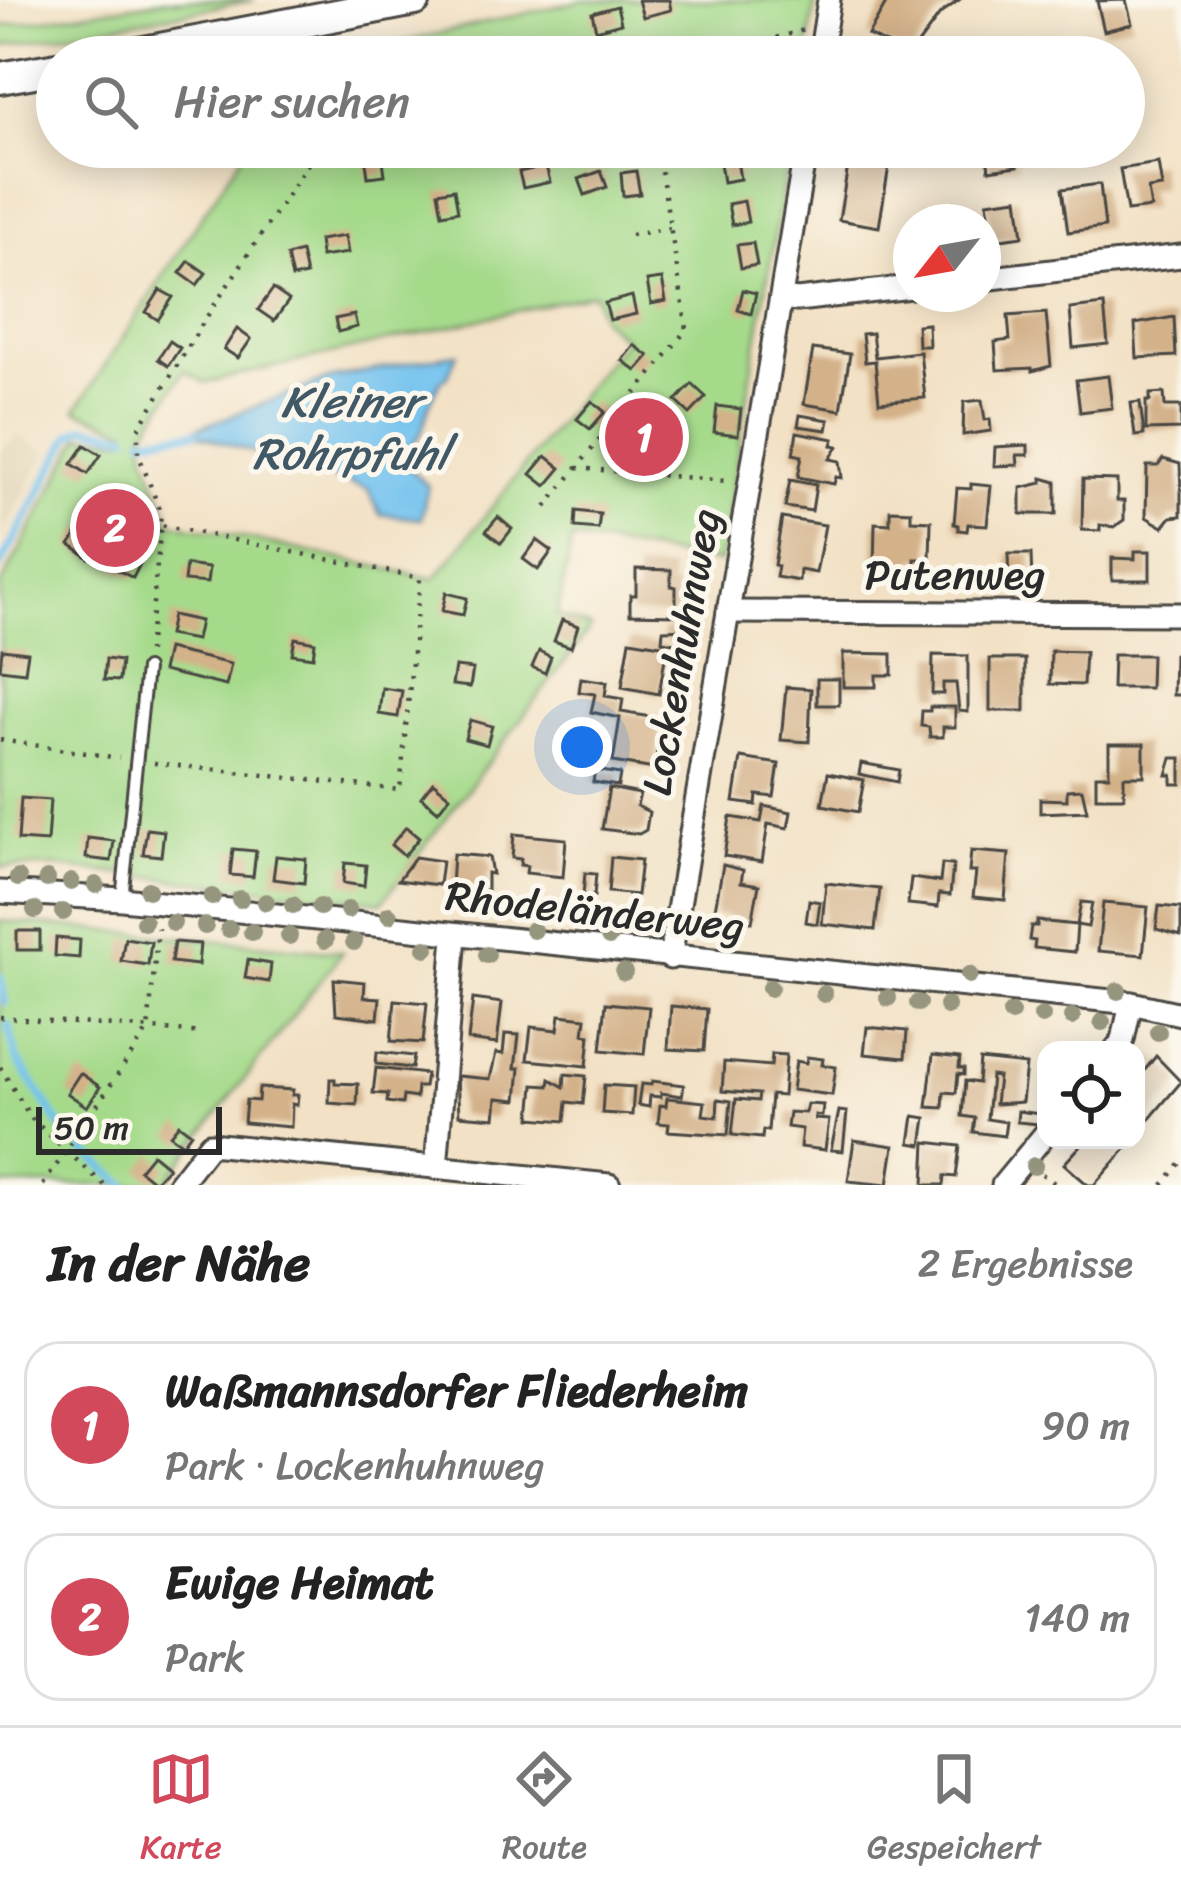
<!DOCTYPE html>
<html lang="de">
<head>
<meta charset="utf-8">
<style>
	:root { --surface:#fff; --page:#f6f6f6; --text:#222; --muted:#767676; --line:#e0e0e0; --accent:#d1495b }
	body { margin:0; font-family:Sriracha,sans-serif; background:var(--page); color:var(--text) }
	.controls { position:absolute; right:36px; bottom:36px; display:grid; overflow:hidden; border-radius:24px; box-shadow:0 6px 30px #0003 }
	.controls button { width:108px; height:108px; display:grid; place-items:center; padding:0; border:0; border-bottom:3px solid var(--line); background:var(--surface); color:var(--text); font:60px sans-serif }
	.compass { position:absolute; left:893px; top:204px; width:108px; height:108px; border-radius:50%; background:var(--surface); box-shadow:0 6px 30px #0003; rotate:239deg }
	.scale { position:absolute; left:36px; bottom:30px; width:186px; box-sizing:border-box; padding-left:12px; border:6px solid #2b2b2b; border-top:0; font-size:33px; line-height:42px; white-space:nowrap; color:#2b2b2b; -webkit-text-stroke:9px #fbf7ec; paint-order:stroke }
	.you { position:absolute; left:582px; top:747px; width:42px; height:42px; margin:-30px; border:9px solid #fff; border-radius:50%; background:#1a73e8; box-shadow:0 0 0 18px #1a73e833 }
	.badge { display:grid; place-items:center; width:78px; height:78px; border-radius:50%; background:var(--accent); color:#fff; font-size:39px; font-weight:700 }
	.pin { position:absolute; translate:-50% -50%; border:6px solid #fff; box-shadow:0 3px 12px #0006 }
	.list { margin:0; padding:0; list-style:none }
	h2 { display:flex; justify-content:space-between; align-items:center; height:156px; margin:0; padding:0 48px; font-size:51px }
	h2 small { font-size:39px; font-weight:400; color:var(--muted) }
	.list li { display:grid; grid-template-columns:78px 1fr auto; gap:36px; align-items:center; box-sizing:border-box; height:168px; margin:0 24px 24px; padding:0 24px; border:3px solid var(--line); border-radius:36px }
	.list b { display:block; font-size:45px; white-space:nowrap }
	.list p { margin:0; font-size:39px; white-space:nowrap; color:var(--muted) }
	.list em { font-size:39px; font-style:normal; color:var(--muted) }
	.icon { flex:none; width:66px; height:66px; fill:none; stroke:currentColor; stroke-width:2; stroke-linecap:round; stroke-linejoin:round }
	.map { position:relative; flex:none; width:1181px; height:1185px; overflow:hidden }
	.search { position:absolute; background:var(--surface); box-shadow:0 6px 30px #0003; left:36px; right:36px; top:36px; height:132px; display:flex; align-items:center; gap:30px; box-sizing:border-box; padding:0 42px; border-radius:66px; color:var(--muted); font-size:45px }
	.sheet { height:540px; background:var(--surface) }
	nav { display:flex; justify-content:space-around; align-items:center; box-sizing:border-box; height:168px; border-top:3px solid var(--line); background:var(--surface); font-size:33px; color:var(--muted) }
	nav a { display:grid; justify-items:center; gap:6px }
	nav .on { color:var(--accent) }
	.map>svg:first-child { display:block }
</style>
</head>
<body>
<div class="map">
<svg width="1181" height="1185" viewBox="0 0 1181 1185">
	<rect width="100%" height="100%" fill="#fbf7ec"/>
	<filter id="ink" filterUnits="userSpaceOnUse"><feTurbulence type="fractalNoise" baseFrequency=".00833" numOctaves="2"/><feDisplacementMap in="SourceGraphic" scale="24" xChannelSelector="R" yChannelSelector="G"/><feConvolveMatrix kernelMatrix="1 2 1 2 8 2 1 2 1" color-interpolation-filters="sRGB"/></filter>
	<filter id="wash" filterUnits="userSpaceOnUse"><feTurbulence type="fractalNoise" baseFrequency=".004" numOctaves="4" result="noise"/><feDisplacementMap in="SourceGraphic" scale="48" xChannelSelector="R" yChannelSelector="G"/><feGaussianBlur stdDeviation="2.7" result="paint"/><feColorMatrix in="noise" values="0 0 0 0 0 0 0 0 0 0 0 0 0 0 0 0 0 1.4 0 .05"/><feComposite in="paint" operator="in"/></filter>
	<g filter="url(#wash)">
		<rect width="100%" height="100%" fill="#f2e1c5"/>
		<!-- built -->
		<polygon fill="#e2d6b7" points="19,435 46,452 0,540 0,450"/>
		<!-- green -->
		<g fill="#a5da8b" stroke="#68825b" stroke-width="3" fill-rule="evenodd">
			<polygon points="167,0 255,0 0,46 0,26"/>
			<polygon points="584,0 816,0 806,57 338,57"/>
			<path d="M247,147H790L719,562L572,539L557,616L591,627L382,902L58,867H0V587L81,436L125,439L128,430L76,410ZM594,293L601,318L625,339L435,579L169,522L145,451L144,434L185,370L205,383Z"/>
			<polygon points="0,921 342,952 163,1185 0,1185"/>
		</g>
		<!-- water -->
		<polygon fill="#73c2ee" stroke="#4f768c" stroke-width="3" points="457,353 448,376 439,383 429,406 421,434 400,458 428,486 421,519 380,514 368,489 197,434 196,429 329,379"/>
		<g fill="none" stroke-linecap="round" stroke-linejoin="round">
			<!-- stream -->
			<g stroke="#73c2ee" stroke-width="8">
				<polyline points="144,438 196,432"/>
				<polyline points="0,566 71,435 85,427 128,435"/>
				<polyline points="0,977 5,1002"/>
				<polyline points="8,1025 17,1059 67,1136"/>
				<polyline points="84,1150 125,1185"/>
			</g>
		</g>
		<g id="blocks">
			<!-- building -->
			<g fill="#d3b189">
				<polygon points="638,0 669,0 671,10 643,17"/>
				<polygon points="888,0 959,0 940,14 910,55 868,35"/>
				<polygon points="1126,0 1132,24 1104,31 1097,1"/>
				<polygon points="617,6 621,23 596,30 592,13"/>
				<polygon points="986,147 1015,147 1018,166 989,170"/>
				<polygon points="382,153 385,175 368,177 365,155"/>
				<polygon points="736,154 740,179 723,182 719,157"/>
				<polygon points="849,160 889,166 879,227 839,220"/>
				<polygon points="1158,163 1162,187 1148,189 1151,208 1127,211 1120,169"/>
				<polygon points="546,166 550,182 523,188 519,172"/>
				<polygon points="601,171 607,187 585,195 579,179"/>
				<polygon points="636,171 640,194 623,196 621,173"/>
				<polygon points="1100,184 1105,227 1068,232 1062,189"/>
				<polygon points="454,189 458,211 442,214 438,192"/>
				<polygon points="1018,198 1023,236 993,240 987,202"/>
				<polygon points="744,201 748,222 732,225 728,204"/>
				<polygon points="965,207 967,222 919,222 918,213"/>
				<polygon points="345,236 348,253 321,257 319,240"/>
				<polygon points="753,243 757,265 741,268 737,245"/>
				<polygon points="301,252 306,275 292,278 287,256"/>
				<polygon points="189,261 206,273 197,285 180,273"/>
				<polygon points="662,279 666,301 651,304 647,281"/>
				<polygon points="273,289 289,300 274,321 258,310"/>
				<polygon points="160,290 173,297 158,320 146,312"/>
				<polygon points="743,290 756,293 751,314 738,310"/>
				<polygon points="632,296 636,314 610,320 605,303"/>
				<polygon points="1104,305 1108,344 1073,348 1070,309"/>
				<polygon points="1046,313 1051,366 1032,371 1032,368 997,370 995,342 1010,340 1008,316"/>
				<polygon points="354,315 357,327 338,332 335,319"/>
				<polygon points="1174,317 1176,356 1137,358 1135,324"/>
				<polygon points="928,324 929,346 918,346 917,325"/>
				<polygon points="237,329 251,339 238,358 224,349"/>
				<polygon points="872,333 875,357 920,352 925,398 879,402 875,361 865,362 862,334"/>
				<polygon points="170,341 180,348 168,366 158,359"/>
				<polygon points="634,345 649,356 636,371 622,360"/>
				<polygon points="813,349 850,354 841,410 804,404"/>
				<polygon points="1108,376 1112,408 1080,412 1076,380"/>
				<polygon points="692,384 706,397 690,414 676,401"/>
				<polygon points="1164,393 1165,406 1181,406 1181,429 1146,430 1146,401 1150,401 1150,394"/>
				<polygon points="982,400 985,420 990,419 991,431 963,435 964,402"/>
				<polygon points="592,401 605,412 590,429 577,419"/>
				<polygon points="1140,402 1144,435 1135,436 1131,403"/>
				<polygon points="717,406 741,409 738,435 714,432"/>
				<polygon points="800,415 829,420 827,430 798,426"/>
				<polygon points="636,424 655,431 651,444 631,436"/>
				<polygon points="797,432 834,439 832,445 838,446 830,459 840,461 842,478 836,477 834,484 798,477 802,456 793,454"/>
				<polygon points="85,445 101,455 88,474 72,464"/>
				<polygon points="1028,445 1028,455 1017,455 1018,465 994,466 995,447"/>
				<polygon points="546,456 561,468 546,486 531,474"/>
				<polygon points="1163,459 1180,464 1181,493 1181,516 1171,517 1163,527 1146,517 1147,466 1158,466"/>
				<polygon points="1042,478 1056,482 1056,514 1021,514 1021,488 1042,483"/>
				<polygon points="1083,479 1117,480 1117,501 1124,501 1124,520 1114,527 1100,525 1100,531 1082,530"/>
				<polygon points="790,480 816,485 812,511 785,507"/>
				<polygon points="971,484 991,486 987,525 968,524 967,531 958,530 958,525 954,524 957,488 971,489"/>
				<polygon points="890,510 911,511 911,520 931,521 930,559 915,559 915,570 874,569 875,523 890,524"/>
				<polygon points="576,511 600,514 598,529 575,527"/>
				<polygon points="498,517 512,529 501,543 486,531"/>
				<polygon points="782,518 825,525 816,573 800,570 799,581 776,577 778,566 774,565"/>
				<polygon points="82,526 102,540 89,558 70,545"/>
				<polygon points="537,540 552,551 538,570 523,559"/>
				<polygon points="1135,551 1150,551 1150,580 1112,580 1112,558 1135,559"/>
				<polygon points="1008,554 1031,554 1032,581 1009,581"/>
				<polygon points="121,555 140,564 133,578 114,568"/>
				<polygon points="186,565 209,568 207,583 184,581"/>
				<polygon points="636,569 671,570 671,586 676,587 676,615 630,614 630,595 636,595"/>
				<polygon points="446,593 467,598 463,615 442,611"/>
				<polygon points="172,615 200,621 196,640 168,635"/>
				<polygon points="562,620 578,626 571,647 554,641"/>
				<polygon points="689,629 686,645 662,641 663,630"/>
				<polygon points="295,638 315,642 313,657 292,654"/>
				<polygon points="630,640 667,646 659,694 622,687"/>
				<polygon points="2,649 28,652 25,672 0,669"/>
				<polygon points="167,649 231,664 226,686 162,671"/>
				<polygon points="539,651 551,657 545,673 532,667"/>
				<polygon points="1051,651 1085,652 1083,685 1050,684"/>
				<polygon points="843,653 892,654 892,675 876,675 876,687 843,687"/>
				<polygon points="933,655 968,656 968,712 959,711 956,683 943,683 943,694 932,694"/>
				<polygon points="1113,655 1151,655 1150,688 1112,688"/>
				<polygon points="1174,655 1181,655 1181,695 1173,695"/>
				<polygon points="106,659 121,661 119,681 104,680"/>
				<rect x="990" y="659" width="35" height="52"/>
				<polygon points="455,667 473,669 470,687 452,685"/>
				<polygon points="581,678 607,682 605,696 623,699 621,712 663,719 654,769 613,762 620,718 591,712 595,694 579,692"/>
				<rect x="817" y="679" width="22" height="26"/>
				<polygon points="786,687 811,689 809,742 781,740"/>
				<polygon points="382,688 402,691 398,717 379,714"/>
				<polygon points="930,707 955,707 955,727 943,727 943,737 930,737 929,727 921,726 922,711 930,711"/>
				<polygon points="470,720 492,726 487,745 465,739"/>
				<polygon points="1109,744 1144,744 1144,776 1124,776 1124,797 1096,797 1096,775 1109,775"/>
				<polygon points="741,758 779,764 774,797 757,795 756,805 734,802"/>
				<polygon points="1172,758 1181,758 1181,784 1172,784 1172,775 1167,775"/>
				<polygon points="861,763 899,770 897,782 859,774"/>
				<polygon points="595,770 620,774 618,786 593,782"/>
				<polygon points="828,773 864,780 858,812 822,805"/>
				<polygon points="433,782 450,796 438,811 421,797"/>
				<polygon points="609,788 640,794 637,806 649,812 646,830 639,834 602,829"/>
				<polygon points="1082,789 1087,811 1040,813 1040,799 1067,800 1067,790"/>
				<polygon points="21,798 50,800 47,842 18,840"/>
				<polygon points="764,806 791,812 788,828 768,824 762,862 724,856 730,817 761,822"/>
				<polygon points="406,827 419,838 404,856 391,845"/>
				<polygon points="147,829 164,831 161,856 143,854"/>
				<polygon points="514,834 566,839 563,877 526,873 527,866 520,865 521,859 512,858"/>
				<polygon points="88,838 114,841 111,861 86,858"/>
				<polygon points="233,849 256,851 253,877 230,875"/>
				<polygon points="971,851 1009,854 1005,900 973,897 976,872 969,872"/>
				<polygon points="453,854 489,857 492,874 487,873 487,890 460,891 460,887 451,887"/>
				<polygon points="276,856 306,859 304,883 273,879"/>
				<polygon points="415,857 442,861 439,885 398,880"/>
				<polygon points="611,857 641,860 637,895 608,892"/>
				<polygon points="345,863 366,865 364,886 343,883"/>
				<polygon points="942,864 953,865 950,895 939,894 938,907 908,904 911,878 940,882"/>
				<polygon points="723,865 743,870 741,882 759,885 752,922 714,914"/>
				<polygon points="585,873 596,874 594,896 583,895"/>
				<polygon points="826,883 880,889 875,930 822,924"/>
				<polygon points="809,900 820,902 817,924 806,922"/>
				<polygon points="1081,902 1092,903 1088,927 1077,925 1075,952 1034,948 1035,941 1029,940 1031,926 1037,926 1037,921 1077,925"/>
				<polygon points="1103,903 1148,907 1143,955 1098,951"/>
				<polygon points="1159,906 1181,908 1181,936 1156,929"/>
				<rect x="17" y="931" width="23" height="19"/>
				<polygon points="56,938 80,940 79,958 55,956"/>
				<polygon points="125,938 151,942 148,965 121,961"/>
				<polygon points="174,942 200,944 198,965 171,962"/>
				<polygon points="248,960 271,964 269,982 245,978"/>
				<polygon points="334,979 365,982 364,997 380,998 378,1019 336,1014"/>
				<polygon points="473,999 502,1003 497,1044 468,1040"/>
				<polygon points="395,1000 427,1003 423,1043 391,1041"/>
				<polygon points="606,1003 649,1007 644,1054 601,1050"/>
				<polygon points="671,1006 707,1009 704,1051 668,1049"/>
				<polygon points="560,1015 586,1018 584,1034 590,1035 587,1066 527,1060 531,1027 558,1030"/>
				<polygon points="867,1027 907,1031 905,1058 864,1054"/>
				<polygon points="505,1034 519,1035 515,1068 520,1068 517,1100 497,1098 495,1118 459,1115 457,1076 490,1079 496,1053 503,1054"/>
				<polygon points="377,1052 414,1056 412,1068 376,1064"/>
				<polygon points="772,1054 786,1055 783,1096 771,1095 768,1131 763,1130 762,1138 732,1135 736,1099 758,1101 759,1094 722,1091 724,1062 771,1066"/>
				<polygon points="933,1055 960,1058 959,1068 964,1069 964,1075 958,1074 956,1093 944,1092 943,1108 927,1107"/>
				<polygon points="1156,1056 1181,1082 1136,1135 1136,1081"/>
				<polygon points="807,1057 823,1059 822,1065 836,1067 832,1095 792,1090 796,1061 806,1063"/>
				<polygon points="980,1060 1026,1065 1022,1102 995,1104 998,1077 991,1076 987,1119 1006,1122 1004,1136 973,1132 975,1118 962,1116 965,1081 978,1083"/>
				<polygon points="376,1068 426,1074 424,1087 417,1087 416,1098 403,1096 402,1104 387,1102 388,1094 373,1093"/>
				<polygon points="80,1073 100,1087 87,1107 67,1093"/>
				<polygon points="565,1074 586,1076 583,1104 567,1102 565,1121 531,1118 534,1085 549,1086 550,1079 564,1087"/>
				<polygon points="330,1079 335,1079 335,1083 358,1084 357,1105 329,1103"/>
				<polygon points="652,1081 684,1085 682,1096 661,1093 661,1097 650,1096 649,1107 638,1105 641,1084 651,1085"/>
				<polygon points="604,1085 634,1087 632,1115 602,1113"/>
				<polygon points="259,1088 293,1090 292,1095 298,1095 297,1105 292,1104 291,1127 244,1123 246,1100 258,1101"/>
				<polygon points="667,1098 705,1102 703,1115 717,1117 718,1099 731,1101 728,1135 668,1131 669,1124 658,1123 660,1105 666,1106"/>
				<polygon points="807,1104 823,1105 822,1116 815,1115 815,1119 829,1120 825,1150 800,1147 802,1129 787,1127 789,1112 805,1113"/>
				<polygon points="839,1111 847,1112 843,1151 831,1150"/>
				<polygon points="1018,1111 1040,1114 1039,1124 1017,1122"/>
				<polygon points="914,1116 926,1118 922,1145 910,1143"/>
				<polygon points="179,1124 191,1133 183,1144 170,1135"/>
				<polygon points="854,1140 894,1146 888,1185 848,1181"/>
				<polygon points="1086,1140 1134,1140 1094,1185 1088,1185 1064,1164"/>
				<polygon points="926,1142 960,1146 956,1177 945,1176 944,1185 924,1185"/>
				<polygon points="152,1154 168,1167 154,1182 139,1170"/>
			</g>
		</g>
	</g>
	<g filter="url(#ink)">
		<use href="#blocks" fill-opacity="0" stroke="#494642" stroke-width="3"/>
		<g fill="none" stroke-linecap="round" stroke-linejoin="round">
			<!-- lane casing -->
			<g stroke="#494642" stroke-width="16">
				<polyline id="lane" points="122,899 146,669"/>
			</g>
			<!-- street casing -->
			<g stroke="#494642" stroke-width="27">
				<g id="street">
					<polyline points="820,57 829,0"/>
					<polyline points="983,279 1181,256"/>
					<polyline points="781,298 797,300 911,287"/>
					<polyline points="728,612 1181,614"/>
					<polyline points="0,892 122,899 1131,1003 1181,1014"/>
					<polyline points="670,958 806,147"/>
					<polyline points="1115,1050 1123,1040 1131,1003"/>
					<polyline points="436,1168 455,936"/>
					<polyline points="178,1185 210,1144 609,1185"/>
					<polyline points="1003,1185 1046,1133"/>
				</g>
			</g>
			<!-- secondary casing -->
			<g stroke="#494642" stroke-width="36">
				<g id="secondary">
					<polyline points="118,57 415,0"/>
					<polyline points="0,78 57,68"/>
				</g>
			</g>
			<!-- path -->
			<g stroke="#494642" stroke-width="4.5" stroke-dasharray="3 9" stroke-linecap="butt">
				<polyline points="353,52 354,57"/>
				<polyline points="707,57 804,30"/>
				<polyline points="631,235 670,228"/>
				<polyline points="577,468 727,481"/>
				<polyline points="546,507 687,329 657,147"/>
				<polyline points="148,652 161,525 159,508 138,453 138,430 204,321 319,147"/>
				<polyline points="0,740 119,758"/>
				<polyline points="154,763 400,790 420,578 161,525"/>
				<polyline points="0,1017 203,1033"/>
				<polyline points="0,1067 31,1118 104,1185"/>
				<polyline points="1042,1174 1057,1185"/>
				<polyline points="43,1185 148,1030 158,928"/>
				<polyline points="1163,1185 1181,1162"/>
			</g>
			<!-- lane -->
			<use href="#lane" stroke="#fff" stroke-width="10"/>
			<!-- street -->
			<use href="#street" stroke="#fff" stroke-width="21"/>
			<!-- secondary -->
			<use href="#secondary" stroke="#fff" stroke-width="30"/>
		</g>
		<!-- trees -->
		<g fill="#96957e">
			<circle cx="18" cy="878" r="9"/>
			<circle cx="47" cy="879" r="9"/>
			<circle cx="71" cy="882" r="9"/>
			<circle cx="96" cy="885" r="9"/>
			<circle cx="148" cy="890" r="9"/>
			<circle cx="212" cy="897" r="9"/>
			<circle cx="240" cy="899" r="9"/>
			<circle cx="266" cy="902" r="9"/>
			<circle cx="293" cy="905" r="9"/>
			<circle cx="320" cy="907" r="9"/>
			<circle cx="35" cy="910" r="9"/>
			<circle cx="348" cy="910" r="9"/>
			<circle cx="63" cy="912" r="9"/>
			<circle cx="389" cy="915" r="9"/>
			<circle cx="144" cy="922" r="9"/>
			<circle cx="173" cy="923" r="9"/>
			<circle cx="205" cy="926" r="9"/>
			<circle cx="229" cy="929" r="9"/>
			<circle cx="533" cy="930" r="9"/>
			<circle cx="252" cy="932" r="9"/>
			<circle cx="289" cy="936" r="9"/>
			<circle cx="609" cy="937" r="9"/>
			<circle cx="325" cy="940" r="9"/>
			<circle cx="354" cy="942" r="9"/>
			<circle cx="426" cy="948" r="9"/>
			<circle cx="487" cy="955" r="9"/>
			<circle cx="624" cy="972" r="9"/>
			<circle cx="969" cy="975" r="9"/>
			<circle cx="770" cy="988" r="9"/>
			<circle cx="1118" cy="991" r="9"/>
			<circle cx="824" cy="994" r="9"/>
			<circle cx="888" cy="998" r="9"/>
			<circle cx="918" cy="1003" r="9"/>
			<circle cx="947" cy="1006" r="9"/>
			<circle cx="1011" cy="1013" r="9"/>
			<circle cx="1042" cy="1016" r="9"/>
			<circle cx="1072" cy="1017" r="9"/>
			<circle cx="1102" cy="1022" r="9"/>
			<circle cx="1158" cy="1032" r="9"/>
			<circle cx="1034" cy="1166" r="9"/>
		</g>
	</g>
	<g text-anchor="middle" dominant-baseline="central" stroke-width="10" stroke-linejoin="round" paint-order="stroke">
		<!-- street labels -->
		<g font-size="42" fill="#2b2b2b" stroke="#fbf7ec">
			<text x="955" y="575">Putenweg</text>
			<text transform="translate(681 652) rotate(-80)">Lockenhuhnweg</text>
			<text transform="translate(595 911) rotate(6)">Rhodeländerweg</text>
		</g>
		<!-- water labels -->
		<g font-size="45" font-style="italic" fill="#415866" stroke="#fbf7ec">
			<text x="351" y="402">Kleiner<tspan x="351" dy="52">Rohrpfuhl</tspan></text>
		</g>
	</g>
</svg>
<div class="controls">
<button><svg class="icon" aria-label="locate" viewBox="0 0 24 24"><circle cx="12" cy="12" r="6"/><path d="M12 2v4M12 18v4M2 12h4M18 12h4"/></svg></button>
</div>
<svg class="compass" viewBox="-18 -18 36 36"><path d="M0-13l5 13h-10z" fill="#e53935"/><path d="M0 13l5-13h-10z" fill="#767676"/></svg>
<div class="scale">50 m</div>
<div class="you"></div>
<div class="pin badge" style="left:644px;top:437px">1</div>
<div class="pin badge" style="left:115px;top:528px">2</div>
<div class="search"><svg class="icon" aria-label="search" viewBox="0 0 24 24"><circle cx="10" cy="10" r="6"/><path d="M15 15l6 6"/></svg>Hier suchen</div>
</div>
<section class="sheet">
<h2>In der Nähe<small>2 Ergebnisse</small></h2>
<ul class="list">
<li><span class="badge">1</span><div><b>Waßmannsdorfer Fliederheim</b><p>Park · Lockenhuhnweg</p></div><em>90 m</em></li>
<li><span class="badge">2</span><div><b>Ewige Heimat</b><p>Park</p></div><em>140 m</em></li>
</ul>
</section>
<nav>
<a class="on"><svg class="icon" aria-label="map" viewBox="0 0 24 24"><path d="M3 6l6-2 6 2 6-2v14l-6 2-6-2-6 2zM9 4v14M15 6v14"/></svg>Karte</a>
<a><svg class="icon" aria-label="directions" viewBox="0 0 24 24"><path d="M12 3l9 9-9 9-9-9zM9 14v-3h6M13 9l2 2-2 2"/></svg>Route</a>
<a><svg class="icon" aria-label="saved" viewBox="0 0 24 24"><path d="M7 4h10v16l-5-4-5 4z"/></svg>Gespeichert</a>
</nav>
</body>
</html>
